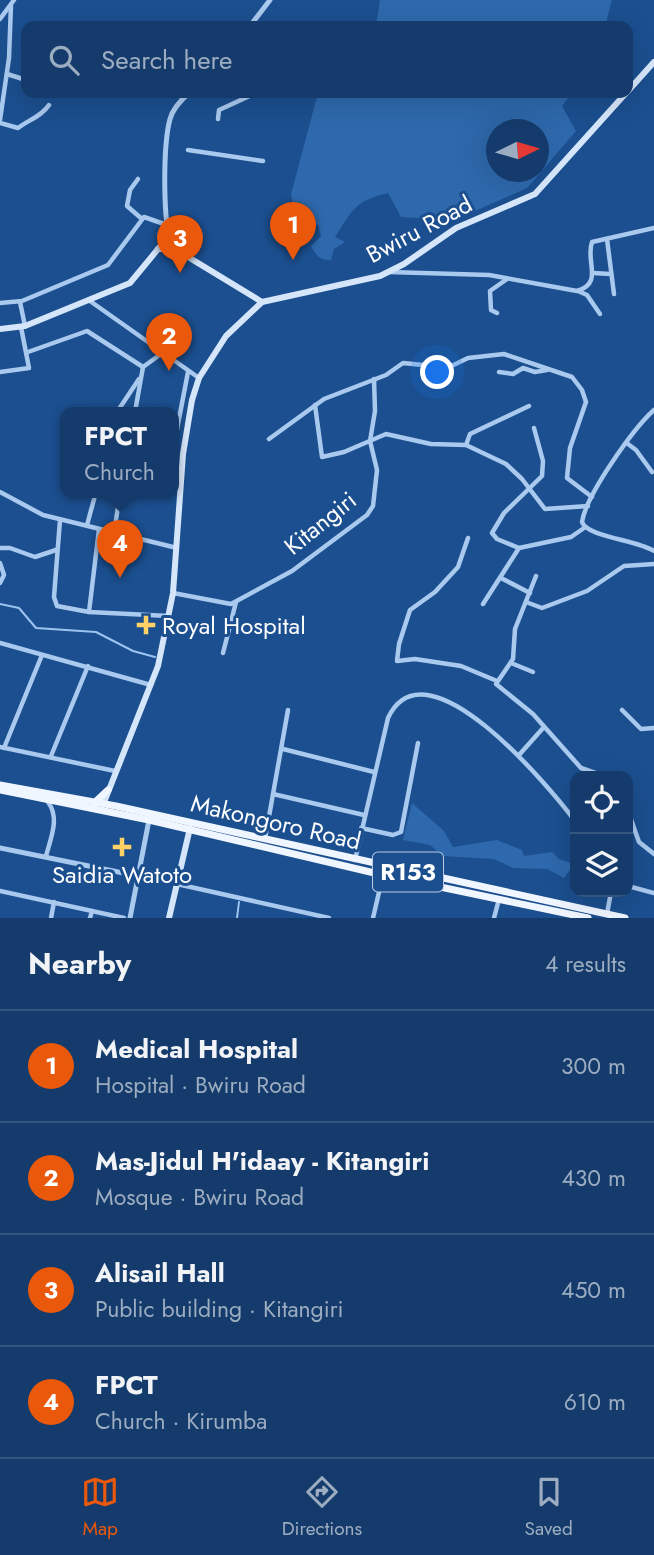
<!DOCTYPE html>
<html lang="en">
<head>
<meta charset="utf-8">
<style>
	:root { --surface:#143b6b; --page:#214673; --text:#f1f3f6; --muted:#9dadc1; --line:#33557e; --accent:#ea580c }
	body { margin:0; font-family:Jost,sans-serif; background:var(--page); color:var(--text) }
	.controls { position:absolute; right:21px; bottom:21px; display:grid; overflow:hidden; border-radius:14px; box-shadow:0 7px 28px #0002 }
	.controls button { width:63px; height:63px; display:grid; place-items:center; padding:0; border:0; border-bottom:2px solid var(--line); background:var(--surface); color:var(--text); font:35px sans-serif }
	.compass { position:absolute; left:486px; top:119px; width:63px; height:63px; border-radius:50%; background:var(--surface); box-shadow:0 7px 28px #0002; rotate:85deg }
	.you { position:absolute; left:438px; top:373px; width:24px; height:24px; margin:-18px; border:5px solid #fff; border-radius:50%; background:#1a73e8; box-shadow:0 0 0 10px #1a73e833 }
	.badge { display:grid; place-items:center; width:46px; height:46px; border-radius:50%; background:var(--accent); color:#fff; font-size:23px; font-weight:700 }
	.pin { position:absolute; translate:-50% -58px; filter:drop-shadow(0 2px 4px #0008) }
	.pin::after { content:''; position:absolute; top:37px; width:24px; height:21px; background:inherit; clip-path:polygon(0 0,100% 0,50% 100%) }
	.popup { position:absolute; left:60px; top:407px; width:119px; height:91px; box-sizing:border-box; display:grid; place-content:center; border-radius:14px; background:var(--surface); filter:drop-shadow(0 2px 5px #0005); font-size:23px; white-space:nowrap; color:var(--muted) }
	.popup b { font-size:26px; color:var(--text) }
	.popup::after { content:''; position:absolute; left:50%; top:100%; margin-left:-14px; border:14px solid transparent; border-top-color:var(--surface) }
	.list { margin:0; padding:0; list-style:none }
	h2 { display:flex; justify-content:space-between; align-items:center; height:91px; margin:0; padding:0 28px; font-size:30px }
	h2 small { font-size:23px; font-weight:400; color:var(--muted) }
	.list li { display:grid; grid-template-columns:46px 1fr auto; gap:21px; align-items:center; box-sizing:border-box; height:112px; padding:0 28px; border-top:2px solid var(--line) }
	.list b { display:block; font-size:26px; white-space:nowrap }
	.list p { margin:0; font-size:23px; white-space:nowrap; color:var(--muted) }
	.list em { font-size:23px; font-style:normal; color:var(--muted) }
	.icon { flex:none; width:38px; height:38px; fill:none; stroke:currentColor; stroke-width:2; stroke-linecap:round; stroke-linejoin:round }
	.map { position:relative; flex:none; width:654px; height:918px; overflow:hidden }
	.search { position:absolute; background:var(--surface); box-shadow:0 7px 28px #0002; left:21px; right:21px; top:21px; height:77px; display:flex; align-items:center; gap:18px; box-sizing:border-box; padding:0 24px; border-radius:14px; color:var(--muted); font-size:26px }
	.sheet { height:539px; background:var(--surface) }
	nav { display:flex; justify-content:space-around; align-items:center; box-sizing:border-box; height:98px; border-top:2px solid var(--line); background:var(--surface); font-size:19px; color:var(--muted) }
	nav a { display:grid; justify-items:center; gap:4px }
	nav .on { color:var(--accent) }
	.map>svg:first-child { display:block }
</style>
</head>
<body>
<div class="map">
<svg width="654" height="918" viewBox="0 0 654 918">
	<rect width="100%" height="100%" fill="#1b4f8f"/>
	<!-- green -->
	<g fill="#2e69ad" fill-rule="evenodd">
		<polygon points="380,0 612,0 605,26 376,26"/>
		<path d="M318,93H572L562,106L576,131L527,188L455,220L401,217L388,193C354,201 353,210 335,237L345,242L334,249L331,260C321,261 315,255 311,246L321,236L318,225L295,215L291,194ZM496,130H538V172H496Z"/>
		<polygon points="412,803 444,831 453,847 497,840 522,850 524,856 552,852 559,859 574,864 564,878 547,869 513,868 494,859 443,856 430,845 403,840"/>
	</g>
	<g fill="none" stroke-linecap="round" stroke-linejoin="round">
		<!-- stream -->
		<g stroke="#9cc4f0" stroke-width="2">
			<polyline points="0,604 19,608 36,628 96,632 133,651 155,657"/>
			<polyline points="237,918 239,902"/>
		</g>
		<!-- minor -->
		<g stroke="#a9c9ee" stroke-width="4.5">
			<polyline points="0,19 14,0"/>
			<polyline points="7,74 26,80"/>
			<polyline points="43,93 45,95"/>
			<polyline points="218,119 219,110 256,93"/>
			<polyline points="0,120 9,58 11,5"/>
			<path d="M0,123L18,128C28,120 41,117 49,105"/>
			<polyline points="188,150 263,161"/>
			<polyline points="138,179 130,190 127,206 142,219"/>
			<polyline points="607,239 614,294"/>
			<path d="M389,272L489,275L577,291C604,283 585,261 592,242L654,228"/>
			<polyline points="593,273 610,274"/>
			<polyline points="578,291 587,295 600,314"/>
			<polyline points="90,301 199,378"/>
			<polyline points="20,302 25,326"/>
			<polyline points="0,303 22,301 108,265 144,217 167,225"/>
			<polyline points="497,313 491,310 490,291 507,279"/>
			<polyline points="28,352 87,331 143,367"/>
			<polyline points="0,372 29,368 21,327"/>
			<polyline points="499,372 513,374 523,368 535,372 547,370"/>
			<polyline points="315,405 322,457 344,452 386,434 431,444 466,445 506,464 522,479 545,509 588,506"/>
			<path d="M654,410C633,429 586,495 582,522C587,537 638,540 654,551"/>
			<polyline points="117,412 139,379"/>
			<polyline points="135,412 143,367 161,354"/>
			<polyline points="269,439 324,399 386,375 403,363 423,365 439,372 468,358 504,354 572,377 582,390 586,402 570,448 567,478 592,497"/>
			<polyline points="628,444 636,450 652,472"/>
			<polyline points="174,445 188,372"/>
			<polyline points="466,445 470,434 529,406"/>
			<polyline points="174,461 181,473"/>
			<polyline points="0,492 43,515 177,548"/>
			<polyline points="60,520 54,597 57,606 89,612 169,616"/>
			<polyline points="87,525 96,492"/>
			<polyline points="114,533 118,507 127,492"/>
			<polyline points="468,538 458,567 435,592 410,610 399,644 397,661 415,659 461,666 497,681"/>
			<polyline points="0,548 10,548 35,557 56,550"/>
			<polyline points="519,548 497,539 492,533 504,513 542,476 543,461 534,428"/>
			<polyline points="0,563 4,575 0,583"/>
			<polyline points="536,576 515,629 513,659 496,684 533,714 581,768 604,776"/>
			<polyline points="501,578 530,593"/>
			<polyline points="173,593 231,604 292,571 367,515 373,506 377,470 370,441 375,411 374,379"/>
			<polyline points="526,602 542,608 587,591 624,566 654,564"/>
			<polyline points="483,604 519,548 571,537 584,528"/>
			<polyline points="89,612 99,529"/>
			<polyline points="0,643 151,685"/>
			<polyline points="223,653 236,602"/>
			<polyline points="511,663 533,672"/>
			<polyline points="622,710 641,729 654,728"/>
			<polyline points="0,747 115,771"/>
			<polyline points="4,748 42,655"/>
			<polyline points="283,749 374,772"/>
			<polyline points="519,755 544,727"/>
			<polyline points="51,756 88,666"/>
			<polyline points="273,794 364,815"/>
			<polyline points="628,811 639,842 654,854"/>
			<polyline points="361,828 393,835 401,832 418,743"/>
			<polyline points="265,839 288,710"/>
			<path d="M46,856C51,837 60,818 48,802"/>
			<path d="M355,860L388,718C426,637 551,789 575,821"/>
			<polyline points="177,884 329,918"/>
			<polyline points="628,886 654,893"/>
			<polyline points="0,891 124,918"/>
			<polyline points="607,914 611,892"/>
			<polyline points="51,918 54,902"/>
			<polyline points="90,918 92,911"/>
			<polyline points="373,918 383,875"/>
			<polyline points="494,918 499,899"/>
		</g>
		<!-- tertiary -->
		<g stroke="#a9c9ee" stroke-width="5">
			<polyline points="250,26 270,0"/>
			<path d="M170,241C163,215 163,145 170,119C173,108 181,100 189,93"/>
			<polyline points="0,848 138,876"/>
			<polyline points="130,918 149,820"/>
		</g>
		<!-- secondary -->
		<g stroke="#d6e6fa" stroke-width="6">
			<polyline points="628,91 654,62"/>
			<polyline points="158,249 175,249 262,302"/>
			<polyline points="0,329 25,326 130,283 163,243"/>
			<polyline points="103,805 158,666 173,593 183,454 192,400 199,378 226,336 262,302 380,276 404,264 456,228 535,194 626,93"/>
			<polyline points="169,918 190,828"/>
		</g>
		<!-- primary -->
		<g stroke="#f0f6ff" stroke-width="7">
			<polyline points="0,785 116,806 625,918"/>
			<polyline points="0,790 149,820 383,875 588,918"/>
			<polyline points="94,803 108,790"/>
		</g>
	</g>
	<!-- markers -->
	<g fill="#ffd166" stroke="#1b4f8f" stroke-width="2.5">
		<path d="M142.5 614.5h7v7h7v7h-7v7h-7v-7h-7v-7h7z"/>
		<path d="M118.5 836.5h7v7h7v7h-7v7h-7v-7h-7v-7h7z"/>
	</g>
	<g text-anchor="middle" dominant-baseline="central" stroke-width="6" stroke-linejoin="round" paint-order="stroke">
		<!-- shield labels -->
		<rect fill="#1b4f8f" stroke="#bbcadd" stroke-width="2" x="373" y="852.5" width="70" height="39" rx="5"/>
		<g font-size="23" font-weight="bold" fill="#fff">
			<text x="408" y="872">R153</text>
		</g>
		<!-- street labels -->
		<g font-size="24" fill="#fff" stroke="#1b4f8f">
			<text transform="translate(419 229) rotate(-28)">Bwiru Road</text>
			<text transform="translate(320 523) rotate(-39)">Kitangiri</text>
			<text transform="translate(276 822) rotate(13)">Makongoro Road</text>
		</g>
		<!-- poi labels -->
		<g font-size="24" fill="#fff" stroke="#1b4f8f" text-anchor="start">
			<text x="162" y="625">Royal Hospital</text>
			<text x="122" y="874" text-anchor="middle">Saidia Watoto</text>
		</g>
	</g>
</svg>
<div class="controls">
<button><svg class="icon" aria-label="locate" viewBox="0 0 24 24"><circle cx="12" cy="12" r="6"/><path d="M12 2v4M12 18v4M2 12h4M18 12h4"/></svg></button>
<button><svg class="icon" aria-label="layers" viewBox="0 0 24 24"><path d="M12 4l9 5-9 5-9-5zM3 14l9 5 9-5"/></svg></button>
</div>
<svg class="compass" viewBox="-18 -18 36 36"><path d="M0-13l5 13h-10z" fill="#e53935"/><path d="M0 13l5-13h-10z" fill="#9dadc1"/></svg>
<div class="you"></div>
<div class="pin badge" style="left:293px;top:260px">1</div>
<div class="pin badge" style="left:169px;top:371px">2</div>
<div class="pin badge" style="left:180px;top:273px">3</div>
<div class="pin badge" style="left:120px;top:578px">4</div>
<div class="popup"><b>FPCT</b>Church</div>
<div class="search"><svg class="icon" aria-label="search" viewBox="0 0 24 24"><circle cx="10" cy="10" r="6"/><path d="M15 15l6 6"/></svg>Search here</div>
</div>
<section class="sheet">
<h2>Nearby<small>4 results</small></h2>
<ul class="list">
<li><span class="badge">1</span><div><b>Medical Hospital</b><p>Hospital · Bwiru Road</p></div><em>300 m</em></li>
<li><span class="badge">2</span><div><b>Mas-Jidul H'idaay - Kitangiri</b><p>Mosque · Bwiru Road</p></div><em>430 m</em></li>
<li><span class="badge">3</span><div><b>Alisail Hall</b><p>Public building · Kitangiri</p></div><em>450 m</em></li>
<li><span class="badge">4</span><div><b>FPCT</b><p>Church · Kirumba</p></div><em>610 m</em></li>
</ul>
</section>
<nav>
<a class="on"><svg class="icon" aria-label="map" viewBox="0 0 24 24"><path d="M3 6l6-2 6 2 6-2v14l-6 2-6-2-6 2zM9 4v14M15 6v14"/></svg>Map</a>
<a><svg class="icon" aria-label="directions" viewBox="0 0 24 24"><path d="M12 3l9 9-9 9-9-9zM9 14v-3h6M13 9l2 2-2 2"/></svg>Directions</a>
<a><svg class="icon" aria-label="saved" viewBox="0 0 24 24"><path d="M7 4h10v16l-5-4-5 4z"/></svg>Saved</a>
</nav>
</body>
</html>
